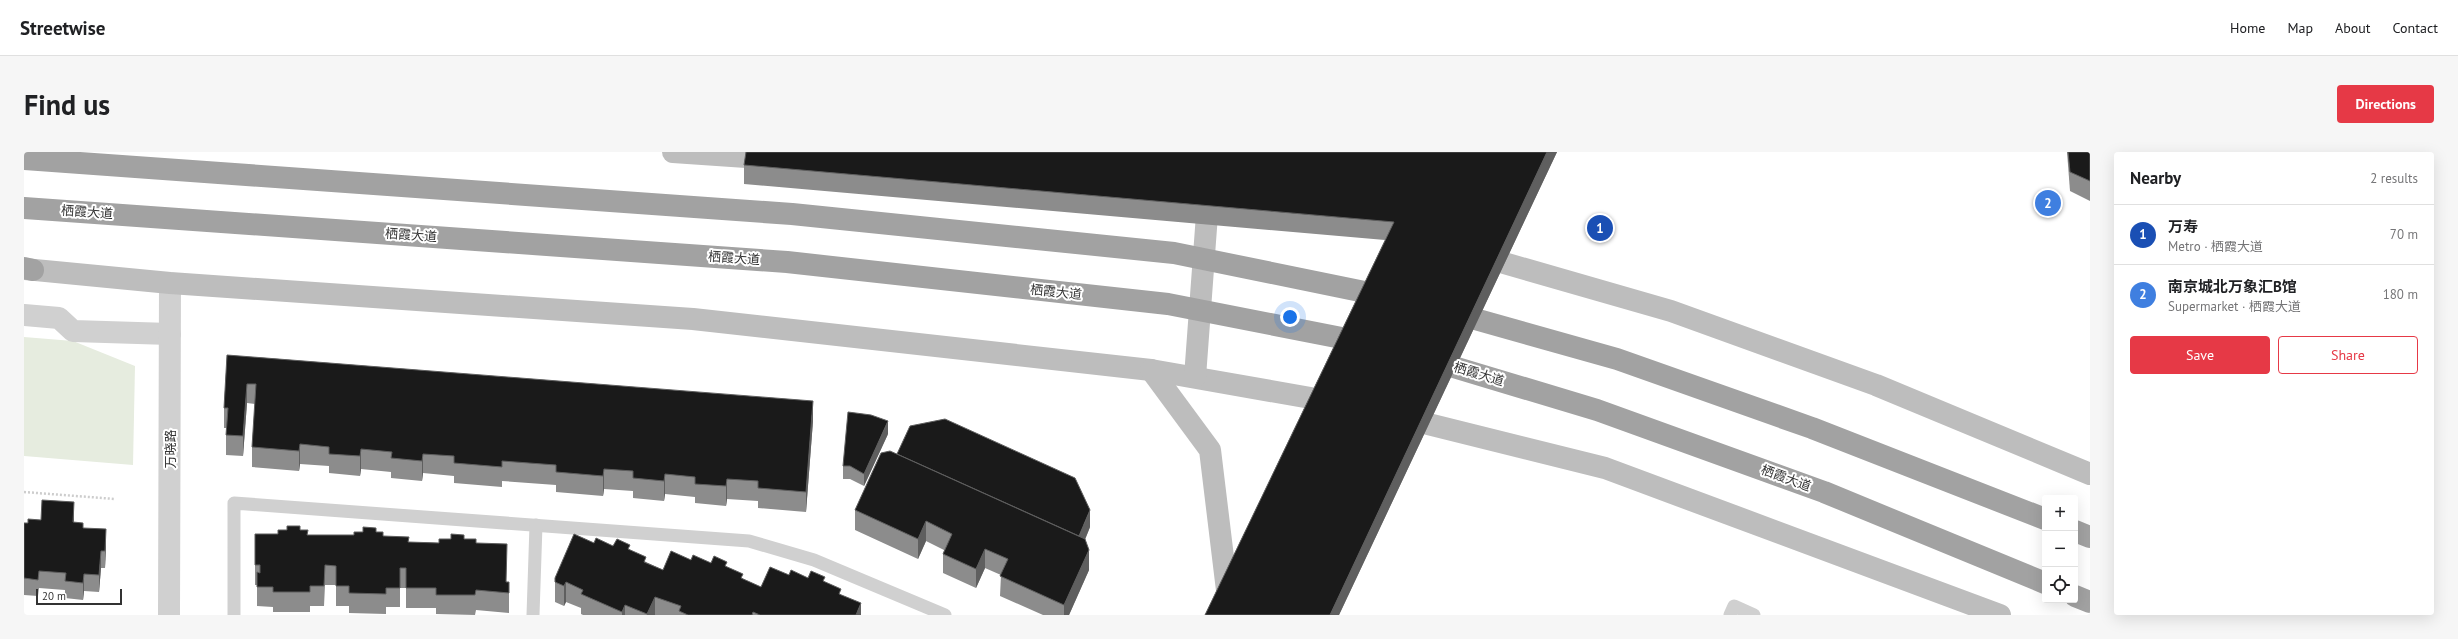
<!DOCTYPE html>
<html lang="en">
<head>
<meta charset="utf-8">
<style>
	:root { --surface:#fff; --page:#f6f6f6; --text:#202124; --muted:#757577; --line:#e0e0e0; --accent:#e63946 }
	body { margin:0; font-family:"PT Sans","Noto Sans SC",sans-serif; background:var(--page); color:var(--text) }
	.controls { position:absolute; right:12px; bottom:12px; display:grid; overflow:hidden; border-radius:4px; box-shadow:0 4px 16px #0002 }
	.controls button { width:36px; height:36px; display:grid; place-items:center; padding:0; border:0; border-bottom:1px solid var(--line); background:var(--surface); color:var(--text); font:20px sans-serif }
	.scale { position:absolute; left:12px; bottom:10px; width:86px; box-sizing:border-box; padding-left:4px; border:2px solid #333; border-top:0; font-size:11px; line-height:14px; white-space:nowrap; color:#333; -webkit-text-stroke:3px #fff; paint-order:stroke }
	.you { position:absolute; left:1266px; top:165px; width:14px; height:14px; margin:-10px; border:3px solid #fff; border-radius:50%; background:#1a73e8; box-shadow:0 0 0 6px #1a73e833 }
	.badge { display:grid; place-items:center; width:26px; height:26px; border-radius:50%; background:var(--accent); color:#fff; font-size:13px; font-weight:700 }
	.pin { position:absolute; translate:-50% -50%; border:2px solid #fff; box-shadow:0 1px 4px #0006 }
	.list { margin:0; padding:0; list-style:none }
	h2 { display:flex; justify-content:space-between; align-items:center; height:52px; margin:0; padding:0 16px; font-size:17px }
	h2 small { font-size:13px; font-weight:400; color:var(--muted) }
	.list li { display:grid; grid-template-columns:26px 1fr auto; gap:12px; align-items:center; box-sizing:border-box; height:60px; padding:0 16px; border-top:1px solid var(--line) }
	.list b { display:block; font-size:15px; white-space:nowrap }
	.list p { margin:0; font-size:13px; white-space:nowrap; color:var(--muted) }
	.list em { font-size:13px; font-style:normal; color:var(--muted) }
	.actions { display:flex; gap:8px; padding:12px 16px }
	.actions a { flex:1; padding:9px 0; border:1px solid var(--accent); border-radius:4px; text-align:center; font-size:14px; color:var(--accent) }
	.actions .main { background:var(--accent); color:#fff }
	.icon { flex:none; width:22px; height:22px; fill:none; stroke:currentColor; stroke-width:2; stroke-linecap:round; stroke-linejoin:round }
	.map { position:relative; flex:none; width:2066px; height:463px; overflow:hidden; border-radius:4px }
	header { display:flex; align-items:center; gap:24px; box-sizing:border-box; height:56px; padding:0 20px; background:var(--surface); border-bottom:1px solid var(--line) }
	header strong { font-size:19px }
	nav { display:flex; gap:22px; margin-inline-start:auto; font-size:14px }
	.intro { display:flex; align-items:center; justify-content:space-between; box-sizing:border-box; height:96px; padding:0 24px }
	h1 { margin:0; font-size:28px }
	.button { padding:10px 18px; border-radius:4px; background:var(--accent); color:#fff; font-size:14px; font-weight:700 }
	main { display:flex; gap:24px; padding:0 24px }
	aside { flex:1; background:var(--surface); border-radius:4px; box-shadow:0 4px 16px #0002 }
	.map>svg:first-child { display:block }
</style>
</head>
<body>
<header>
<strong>Streetwise</strong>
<nav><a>Home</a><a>Map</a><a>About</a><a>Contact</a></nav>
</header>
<div class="intro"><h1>Find us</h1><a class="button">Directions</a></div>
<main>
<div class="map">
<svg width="2066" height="463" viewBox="0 0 2066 463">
	<rect width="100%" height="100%" fill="#fff"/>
	<!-- green -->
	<polygon fill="#e6ecdf" points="0,185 49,189 111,214 109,313 0,304"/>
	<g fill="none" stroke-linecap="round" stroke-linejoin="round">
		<!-- path -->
		<polyline stroke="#cdcdcd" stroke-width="2.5" stroke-dasharray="2 2" stroke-linecap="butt" points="0,340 91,347"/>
		<!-- service -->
		<g stroke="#d0d0d0" stroke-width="13">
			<polyline points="210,463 210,351 725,389 790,408 921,463"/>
			<polyline points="509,463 512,373"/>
			<polyline points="1706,463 1710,454 1730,463"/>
		</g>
		<!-- minor -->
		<polyline stroke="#d0d0d0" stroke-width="22" points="0,163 35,166 49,179 146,182"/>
		<!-- tertiary -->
		<polyline stroke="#d0d0d0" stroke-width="22" points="145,463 146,131"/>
		<!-- secondary -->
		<g stroke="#bdbdbd" stroke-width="22">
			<polyline points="649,0 750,7"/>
			<polyline points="1452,103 1647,159 1852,233 2066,322"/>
			<polyline points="0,117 146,131 669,167 1127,218 1315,251"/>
			<polyline points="1127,218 1186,298 1206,463"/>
			<polyline points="1171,225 1184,49"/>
			<polyline points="1376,265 1581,316 1976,463"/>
		</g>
		<!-- trunk -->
		<g stroke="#a2a2a2" stroke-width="22">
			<polyline points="0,7 768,62 1150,101 1365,145"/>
			<polyline points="0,56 763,110 1144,152 1343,191"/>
			<polyline points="0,116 9,118"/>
			<polyline points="1426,160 1593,207 1788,276 2021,367"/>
			<polyline points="1403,207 1573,258 1800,340 2021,431"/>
			<polyline points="2051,379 2066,385"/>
			<polyline points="2051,444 2066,450"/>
		</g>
	</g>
	<!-- wall -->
	<g fill="#8c8c8c">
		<polygon points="1533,0 1315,463 1181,463 1361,88 720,32 720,13"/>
		<polygon points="2043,0 2066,0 2066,49 2046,39"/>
		<polygon points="203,203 789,269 782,360 734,356 734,349 703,347 702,354 671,351 671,345 641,342 640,349 609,346 609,339 580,337 579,344 532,340 532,333 478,329 478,335 430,331 430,324 399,321 398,329 367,326 367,320 337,317 336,324 305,321 305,314 276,312 275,319 228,315 228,295 231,252 223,251 219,304 202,303 202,276 200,276 200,256"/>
		<polygon points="864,282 840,334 826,327 819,327 819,314"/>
		<polygon points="873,302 1066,375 1061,388 1065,418 1045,463 1019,463 976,444 977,423 961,416 952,436 919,421 919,402 920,398 902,389 894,407 831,378 831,358"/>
		<polygon points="50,367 50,371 59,376 82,394 81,416 77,416 75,440 60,439 59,448 41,446 41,438 15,436 14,444 0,443 0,371 4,371 17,368"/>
		<polygon points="276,378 284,383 330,383 352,380 359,384 385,390 415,391 440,387 452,391 483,430 485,430 485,461 452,458 451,463 412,462 412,456 382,456 382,436 376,436 376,455 362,455 362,462 325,461 325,454 312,454 312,433 301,433 300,454 286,454 286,460 249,460 249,455 233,454 233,433 231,433 231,382 254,382"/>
		<polygon points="570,391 589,394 606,398 622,410 639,418 667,408 687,411 703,415 719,427 737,435 765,423 784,426 801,430 817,443 837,463 559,463 557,462 557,456 542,450 540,454 531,450 531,426"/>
	</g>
	<!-- shaded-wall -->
	<g fill="#5f5f5f">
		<polygon points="1523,0 1533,0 1315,463 1306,463"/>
		<polygon points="223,232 223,251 219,304 219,284"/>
		<polygon points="789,249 789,269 782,360 782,340"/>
		<polygon points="864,269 864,282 840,334 840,322"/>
		<polygon points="276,292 276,312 275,319 275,299"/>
		<polygon points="337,297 337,317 336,324 336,304"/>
		<polygon points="399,302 399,321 398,329 398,309"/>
		<polygon points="580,317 580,337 579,344 579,324"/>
		<polygon points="641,322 641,342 640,349 640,329"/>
		<polygon points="703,327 703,347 702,354 702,334"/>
		<polygon points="50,350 50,367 49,387 49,370"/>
		<polygon points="1066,358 1066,375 1054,404 1054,387"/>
		<polygon points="902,369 902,389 894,407 894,387"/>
		<polygon points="82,377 82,394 81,416 81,399"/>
		<polygon points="961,397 961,416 952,436 952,417"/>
		<polygon points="1065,398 1065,418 1045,463 1040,463 1040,453"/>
		<polygon points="77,399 77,416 75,440 75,423"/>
		<polygon points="60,422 60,439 59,448 59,431"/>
		<polygon points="542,430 542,450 540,454 540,434"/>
		<polygon points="631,445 631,463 623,463 623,462"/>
		<polygon points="837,451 837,463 832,463"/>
		<polygon points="601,453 601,463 598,463 598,460"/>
	</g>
	<!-- building -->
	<g fill="#1a1a1a" stroke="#5f5f5f">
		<polygon points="722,0 1523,0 1306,463 1181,463 1370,70 720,13"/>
		<polygon points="2044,0 2066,0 2066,29 2046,20"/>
		<polygon points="203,203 789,249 782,340 734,336 734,329 703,327 702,334 671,332 671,325 641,322 640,329 609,326 609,319 580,317 579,324 532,320 532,313 478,309 478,315 430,311 430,304 399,302 398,309 367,306 368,300 337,297 336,304 305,302 305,295 276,292 275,299 228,295 232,232 223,232 219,284 202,283 204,256 200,256"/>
		<polygon points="824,260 847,263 864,269 840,322 826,314 819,314"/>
		<polygon points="921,267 1051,326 1066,358 1055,384 873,302 886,274"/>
		<polygon points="866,299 1061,387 1065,398 1040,453 976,424 984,407 961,397 952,417 919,402 928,382 902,369 894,387 831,358 857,301"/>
		<polygon points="18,348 50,350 49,370 59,371 59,376 82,377 81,399 77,399 75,423 60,422 59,431 41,429 42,421 15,419 14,428 0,426 0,371 4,371 4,367 17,368"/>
		<polygon points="263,374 276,374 276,378 284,378 283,383 330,383 330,380 339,380 339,375 352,376 352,380 359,380 359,384 385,385 384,390 415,391 415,387 427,387 427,382 440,383 440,387 452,387 452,391 483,392 482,430 485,430 485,441 452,438 451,443 412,443 412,436 382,436 382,416 376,416 376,436 362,436 362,442 325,441 325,434 312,434 312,414 301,413 300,434 286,434 286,440 249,440 249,435 233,435 233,420 236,421 236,413 231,413 231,382 254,382 254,378 263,378"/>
		<polygon points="550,382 570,391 572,386 589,394 593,387 606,393 604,397 622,405 620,410 639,418 647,399 667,408 669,403 687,411 690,404 703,410 701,414 719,422 717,426 737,435 746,415 765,423 767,418 784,426 787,419 801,425 799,429 817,437 815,442 837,451 832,463 736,463 729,460 728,463 664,463 655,459 657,454 631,445 623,462 601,453 598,460 557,442 559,438 542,430 540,434 531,430 531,426"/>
	</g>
	<g text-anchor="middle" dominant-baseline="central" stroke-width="4" stroke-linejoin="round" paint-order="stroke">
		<!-- street labels -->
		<g font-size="13" fill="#333" stroke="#fff">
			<text transform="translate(63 60) rotate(4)">栖霞大道</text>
			<text transform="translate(387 83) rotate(4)">栖霞大道</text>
			<text transform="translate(710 106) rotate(4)">栖霞大道</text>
			<text transform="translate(1032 140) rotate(6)">栖霞大道</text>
			<text transform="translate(1455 222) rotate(17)">栖霞大道</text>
			<text transform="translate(146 297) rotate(-90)">万晓路</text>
			<text transform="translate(1762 326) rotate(20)">栖霞大道</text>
		</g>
	</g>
</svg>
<div class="controls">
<button>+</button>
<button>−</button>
<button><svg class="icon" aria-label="locate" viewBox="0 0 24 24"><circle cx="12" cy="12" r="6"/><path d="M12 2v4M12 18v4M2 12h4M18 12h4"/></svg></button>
</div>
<div class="scale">20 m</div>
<div class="you"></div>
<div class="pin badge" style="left:1576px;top:76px;background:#1a4fb4">1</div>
<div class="pin badge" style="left:2024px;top:51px;background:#3f7fe0">2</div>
</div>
<aside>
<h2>Nearby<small>2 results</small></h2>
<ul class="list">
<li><span class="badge" style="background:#1a4fb4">1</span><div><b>万寿</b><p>Metro · 栖霞大道</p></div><em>70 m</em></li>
<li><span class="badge" style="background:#3f7fe0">2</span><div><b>南京城北万象汇B馆</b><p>Supermarket · 栖霞大道</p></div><em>180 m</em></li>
</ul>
<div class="actions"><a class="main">Save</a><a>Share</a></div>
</aside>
</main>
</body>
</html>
